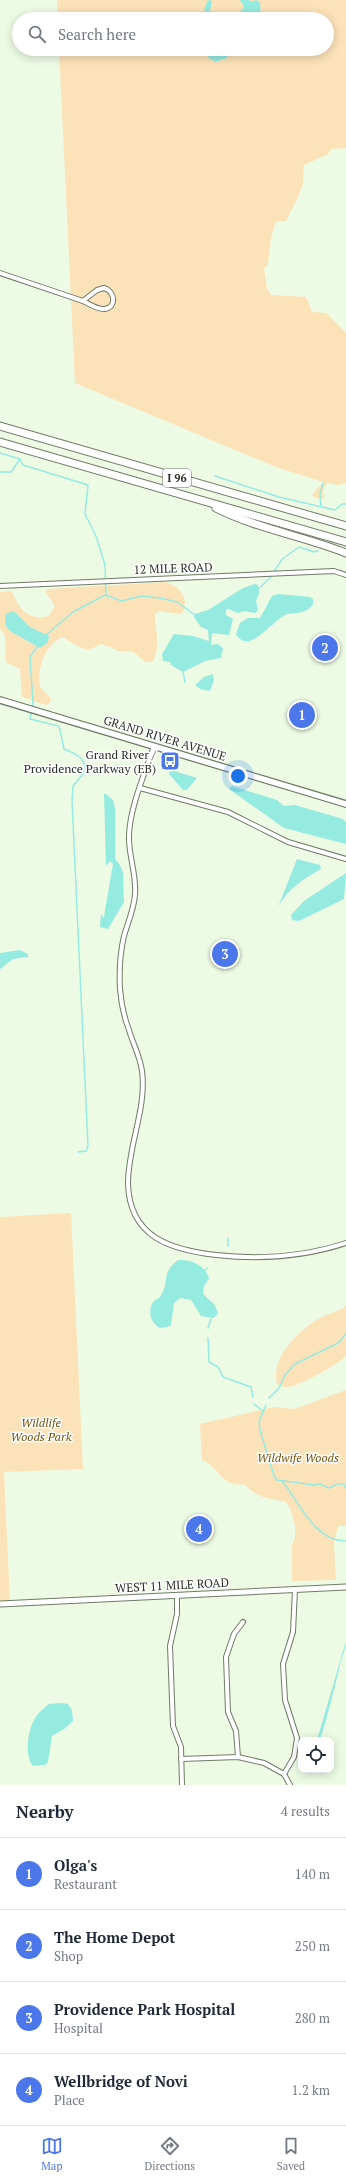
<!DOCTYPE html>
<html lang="en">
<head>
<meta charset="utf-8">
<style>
	:root { --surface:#fff; --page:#f2f2f3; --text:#1f2937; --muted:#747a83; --line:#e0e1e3; --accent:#4c77ea }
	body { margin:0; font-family:"PT Serif",serif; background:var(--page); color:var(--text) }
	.controls { position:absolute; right:12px; bottom:12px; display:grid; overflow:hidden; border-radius:8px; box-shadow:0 2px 10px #0003 }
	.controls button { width:36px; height:36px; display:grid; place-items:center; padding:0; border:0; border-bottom:1px solid var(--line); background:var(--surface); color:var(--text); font:20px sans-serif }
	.you { position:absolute; left:238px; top:776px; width:14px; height:14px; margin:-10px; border:3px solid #fff; border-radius:50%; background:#1a73e8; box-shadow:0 0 0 6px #1a73e833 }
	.badge { display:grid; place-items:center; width:26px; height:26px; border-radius:50%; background:var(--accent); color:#fff; font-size:13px; font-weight:700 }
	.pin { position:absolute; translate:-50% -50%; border:2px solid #fff; box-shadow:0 1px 4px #0006 }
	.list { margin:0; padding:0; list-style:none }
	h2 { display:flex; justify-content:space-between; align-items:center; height:52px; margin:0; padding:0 16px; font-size:17px }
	h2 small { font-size:13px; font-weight:400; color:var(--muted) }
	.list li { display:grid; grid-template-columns:26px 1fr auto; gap:12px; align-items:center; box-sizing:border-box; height:72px; padding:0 16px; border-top:1px solid var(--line) }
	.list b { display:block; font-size:15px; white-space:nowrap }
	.list p { margin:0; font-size:13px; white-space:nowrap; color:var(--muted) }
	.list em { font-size:13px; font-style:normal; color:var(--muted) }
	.icon { flex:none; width:22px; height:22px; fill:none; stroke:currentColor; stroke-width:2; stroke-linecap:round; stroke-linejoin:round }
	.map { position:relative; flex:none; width:346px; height:1785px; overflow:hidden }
	.search { position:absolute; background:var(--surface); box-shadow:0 2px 10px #0003; left:12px; right:12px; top:12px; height:44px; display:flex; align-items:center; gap:10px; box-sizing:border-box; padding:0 14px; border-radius:22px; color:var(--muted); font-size:15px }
	.sheet { height:340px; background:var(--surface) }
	nav { display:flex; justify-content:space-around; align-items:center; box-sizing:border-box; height:56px; border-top:1px solid var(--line); background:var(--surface); font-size:11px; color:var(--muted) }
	nav a { display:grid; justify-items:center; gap:2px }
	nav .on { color:var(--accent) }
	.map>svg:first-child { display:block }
</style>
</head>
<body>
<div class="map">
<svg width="346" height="1785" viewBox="0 0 346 1785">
	<rect width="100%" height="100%" fill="#edfbe4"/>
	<!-- green -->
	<g fill="#fce2b9" fill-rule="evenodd">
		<polygon points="57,0 346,0 346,148 331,149 328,154 304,165 303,184 298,197 286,221 276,221 271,237 268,264 264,269 267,289 271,295 306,297 312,312 326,313 346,333 346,483 338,485 327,483 323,490 324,499 316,498 312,495 323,482 276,467 75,383 59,49 327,49 327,19 58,19"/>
		<path d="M166,582C180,588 189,596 183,612L180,614L159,611L155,614C155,631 161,645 153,662H146L132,651H118L108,646L100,644C84,656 76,643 62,637C44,646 37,668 40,687L51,699L50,703L46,705L22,697L20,669L6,662L5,636L0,628V592L12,591C19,609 28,621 49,616L55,606L46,593L47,589ZM16,613L30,627L40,633V648L10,631Z"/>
		<polygon points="71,1213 83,1469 4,1472 10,1603 0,1603 0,1217"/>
		<path d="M346,1305V1356C338,1364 297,1388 286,1387C284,1387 280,1385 277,1384C271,1359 294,1336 312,1323C321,1316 334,1313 344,1308Z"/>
		<path d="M346,1390V1526H338L334,1543L336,1580L292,1581V1546L295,1538V1524L290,1508L286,1502C266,1497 259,1499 244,1484C222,1488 220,1467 202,1460L200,1424L274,1407L295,1409Z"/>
	</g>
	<!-- water -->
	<g fill="#96ebe1">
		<polygon points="208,0 212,1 210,12 217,12 221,19 206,19 210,17 204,9"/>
		<polygon points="240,0 249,0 250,2 256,0 260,2 261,19 241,19 240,12 244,7"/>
		<polygon points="203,49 238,49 238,52 236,54 229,53 227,58 215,62 209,58"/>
		<polygon points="255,584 258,585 259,593 256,601 258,610 255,613 244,611 238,613 228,609 226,610 226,615 233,619 229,635 212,633 211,645 218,644 223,648 221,658 205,661 183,672 171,665 170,662 163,661 162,654 174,634 193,636 209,641 208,630 201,627 194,617 195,614 208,610 243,588"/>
		<path d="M278,594L310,597L313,599V604C304,616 295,611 285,615C273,620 249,656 236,634L240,623L248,618H260L272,596Z"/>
		<polygon points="12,611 16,613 30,627 49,636 48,642 40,648 10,631 6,626 5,615"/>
		<polygon points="213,674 214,680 210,691 200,689 195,685 204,677"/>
		<polygon points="174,771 197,778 187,790 183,790 169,774 169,772"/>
		<polygon points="232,786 277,800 284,806 295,805 343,819 346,822 346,844 284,828 229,789"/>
		<polygon points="104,794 106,794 113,800 115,808 115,859 120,865 123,873 124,902 108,929 100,927 101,913 103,918 104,916 113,864 110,861 106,866"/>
		<path d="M297,859L320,865L321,869C302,880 289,888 278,907Z"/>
		<polygon points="346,873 344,899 299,921 292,920 291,915 304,901"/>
		<polygon points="20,950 28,954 28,957 13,959 0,969 0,953"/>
		<path d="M178,1260C191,1259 206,1265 209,1279L204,1286L203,1294L215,1305L218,1314L213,1318L201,1316L191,1300L180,1298L174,1303L171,1325L167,1327L160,1328C150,1323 147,1310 154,1301C156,1299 160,1298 161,1295C170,1282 160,1274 178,1260Z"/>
		<path d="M346,1641C346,1650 342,1656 340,1665C334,1690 328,1715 320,1740H317Z"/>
		<path d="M62,1703L68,1704L72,1710L73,1721L64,1729L52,1736L48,1762L45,1765L33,1766C24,1755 28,1731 34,1720C37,1714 43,1709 49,1704Z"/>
	</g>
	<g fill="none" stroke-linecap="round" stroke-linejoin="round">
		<!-- stream -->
		<g stroke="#96ebe1" stroke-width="1.5">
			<polyline points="0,453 20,459 23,465 88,485 85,514 96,536 105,565 106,595"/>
			<polyline points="0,472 11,472 20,459"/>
			<polyline points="215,476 279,497 335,510 342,504 346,504"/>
			<polyline points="321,506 320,494 323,483"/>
			<polyline points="258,589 270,578 282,559 299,547 314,552 318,551"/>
			<polyline points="45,636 73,612 105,595 122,601 141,596 160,598 177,602 195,615"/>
			<path d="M38,646L30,657L33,703L30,719L59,726L64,749C75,754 83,755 86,770L73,786L72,801L88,1146L86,1151L78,1152"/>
			<polyline points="183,672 185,682"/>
			<polyline points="228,1238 228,1246"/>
			<polyline points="205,1270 207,1268"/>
			<polyline points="208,1328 211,1319"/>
			<polyline points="208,1338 209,1362 218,1367 223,1377 251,1387 253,1397"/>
			<polyline points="269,1398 279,1388 285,1375 295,1364 338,1343 346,1334"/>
			<polyline points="254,1404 263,1411"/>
			<polyline points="266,1405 259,1422 260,1430 274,1476 277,1480 314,1485 320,1484 329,1488 337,1484 344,1484 346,1488"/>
			<path d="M283,1482C299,1502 315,1542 346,1541"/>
		</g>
		<!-- minor casing -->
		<g stroke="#6f7b67" stroke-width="6">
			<g id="minor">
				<polyline points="0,273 83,301"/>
				<path d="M104,288C115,291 117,307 105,309C98,310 89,304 83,301L97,290Z"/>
				<polyline points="0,586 334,571 346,575"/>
				<path d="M154,746C145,773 130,807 129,835C128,855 137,875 135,895C134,909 128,922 124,936C120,953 119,971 120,989C121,1002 124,1017 129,1030C133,1044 140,1056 142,1071C147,1108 128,1146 128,1183C129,1238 172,1250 216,1255C261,1260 303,1257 346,1243"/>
				<polyline points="140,788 228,812 288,842 346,859"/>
				<polyline points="177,1595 177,1614 170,1646 173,1726 181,1747 182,1785"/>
				<polyline points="238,1757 236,1731 228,1712 226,1657 234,1634 243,1622"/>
				<polyline points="181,1759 238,1757 264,1763 284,1774 290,1785"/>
				<polyline points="284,1774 294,1757 297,1738 285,1700 283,1664 293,1632 295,1589"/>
			</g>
		</g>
		<!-- tertiary casing -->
		<g stroke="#6f7b67" stroke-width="7">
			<polyline id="tertiary" points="0,1604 346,1587"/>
		</g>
		<!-- secondary casing -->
		<g stroke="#6f7b67" stroke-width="8">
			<polyline id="secondary" points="0,700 346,804"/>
		</g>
		<!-- motorway casing -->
		<g stroke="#6f7b67" stroke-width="9">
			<g id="motorway">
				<polyline points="0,426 346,526"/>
				<polyline points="0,442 346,542"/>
				<path d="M216,508C258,529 303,536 346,553"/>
			</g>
		</g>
		<!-- minor -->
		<use href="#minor" stroke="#fff" stroke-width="4"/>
		<!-- tertiary -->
		<use href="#tertiary" stroke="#fff" stroke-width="5"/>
		<!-- secondary -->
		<use href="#secondary" stroke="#fff" stroke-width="5.5"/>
		<!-- motorway -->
		<use href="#motorway" stroke="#fff" stroke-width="7"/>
	</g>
	<!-- icons -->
	<defs>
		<g id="bus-square" transform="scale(1)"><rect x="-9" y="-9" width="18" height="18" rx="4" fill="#4c77ea" stroke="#fff"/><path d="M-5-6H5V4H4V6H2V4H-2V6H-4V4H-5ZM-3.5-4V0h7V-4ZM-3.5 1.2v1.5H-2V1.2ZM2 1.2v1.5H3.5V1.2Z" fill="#fff"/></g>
	</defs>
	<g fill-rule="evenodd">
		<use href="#bus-square" x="170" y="761"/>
	</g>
	<g text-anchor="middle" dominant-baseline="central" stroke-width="3" stroke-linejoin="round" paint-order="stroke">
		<!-- shield labels -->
		<rect fill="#fff" stroke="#6b6e68" stroke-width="1" x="163" y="469" width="28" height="18" rx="3"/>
		<g font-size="11" font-weight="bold" fill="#2b3027">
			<text x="177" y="478">I 96</text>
		</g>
		<!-- street labels -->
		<g font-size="12" fill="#2b3027" stroke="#fff">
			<text transform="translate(173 568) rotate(-2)">12 MILE ROAD</text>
			<text transform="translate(165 738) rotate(17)">GRAND RIVER AVENUE</text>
			<text transform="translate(172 1585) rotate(-3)">WEST 11 MILE ROAD</text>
		</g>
		<!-- poi labels -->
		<g font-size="12" fill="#2b3027" stroke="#fff" text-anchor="end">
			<text x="156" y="754">Grand River /<tspan x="156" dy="14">Providence Parkway (EB)</tspan></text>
		</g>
		<!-- park labels -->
		<g font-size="12" font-style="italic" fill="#735109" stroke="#fff">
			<text x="41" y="1422">Wildlife<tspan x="41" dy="14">Woods Park</tspan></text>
			<text x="298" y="1457">Wildwife Woods</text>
		</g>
	</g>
</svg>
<div class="controls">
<button><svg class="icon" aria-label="locate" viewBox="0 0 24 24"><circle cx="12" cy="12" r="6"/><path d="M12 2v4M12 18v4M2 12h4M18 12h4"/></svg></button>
</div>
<div class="you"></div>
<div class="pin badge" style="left:302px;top:715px">1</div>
<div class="pin badge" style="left:325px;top:648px">2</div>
<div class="pin badge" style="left:225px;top:954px">3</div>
<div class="pin badge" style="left:199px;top:1529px">4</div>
<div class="search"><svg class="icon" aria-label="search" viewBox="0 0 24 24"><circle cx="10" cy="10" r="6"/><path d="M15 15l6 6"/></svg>Search here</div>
</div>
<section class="sheet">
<h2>Nearby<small>4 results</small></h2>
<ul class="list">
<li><span class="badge">1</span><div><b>Olga's</b><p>Restaurant</p></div><em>140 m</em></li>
<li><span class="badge">2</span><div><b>The Home Depot</b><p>Shop</p></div><em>250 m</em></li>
<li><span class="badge">3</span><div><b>Providence Park Hospital</b><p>Hospital</p></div><em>280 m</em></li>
<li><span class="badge">4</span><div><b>Wellbridge of Novi</b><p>Place</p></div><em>1.2 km</em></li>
</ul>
</section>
<nav>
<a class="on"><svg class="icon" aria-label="map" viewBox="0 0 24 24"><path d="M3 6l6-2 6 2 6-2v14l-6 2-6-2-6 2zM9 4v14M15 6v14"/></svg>Map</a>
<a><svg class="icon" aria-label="directions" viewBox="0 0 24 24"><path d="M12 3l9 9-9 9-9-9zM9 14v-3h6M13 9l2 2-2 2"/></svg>Directions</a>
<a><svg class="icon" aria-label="saved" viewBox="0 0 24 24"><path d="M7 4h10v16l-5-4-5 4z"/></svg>Saved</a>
</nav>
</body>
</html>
